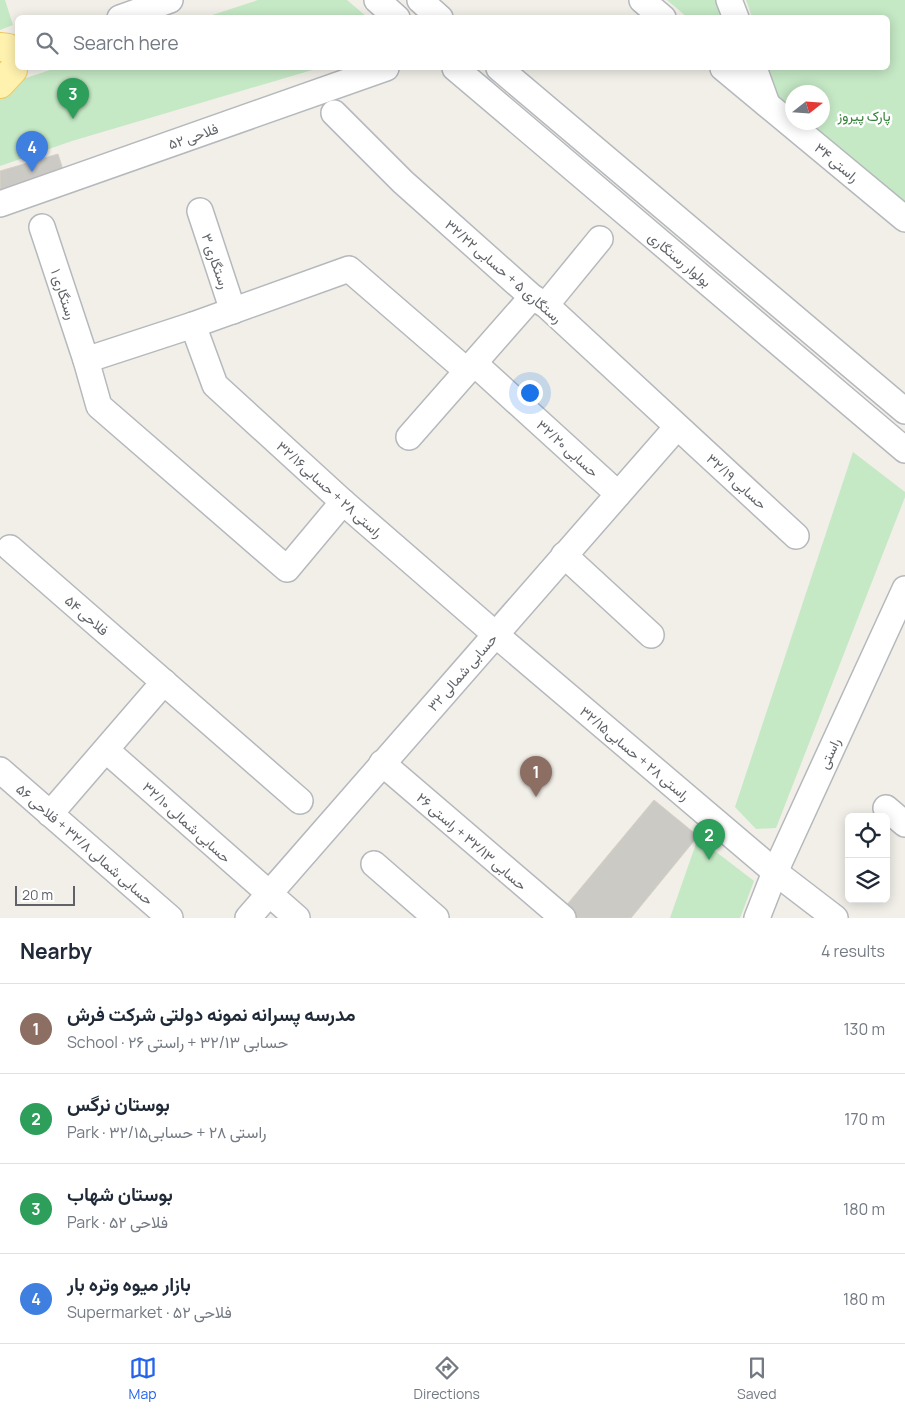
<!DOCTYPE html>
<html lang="en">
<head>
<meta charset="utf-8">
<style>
	:root { --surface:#fff; --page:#f6f6f7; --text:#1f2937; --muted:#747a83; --line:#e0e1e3; --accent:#2563eb }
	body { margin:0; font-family:Manrope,Vazirmatn,sans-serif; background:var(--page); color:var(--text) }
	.controls { position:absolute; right:15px; bottom:15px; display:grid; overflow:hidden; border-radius:8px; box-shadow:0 2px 12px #0003 }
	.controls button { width:45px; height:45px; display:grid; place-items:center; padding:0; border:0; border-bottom:1px solid var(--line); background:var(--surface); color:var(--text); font:25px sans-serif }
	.compass { position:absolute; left:785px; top:85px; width:45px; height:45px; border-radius:50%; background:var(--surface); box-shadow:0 2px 12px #0003; rotate:73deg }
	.scale { position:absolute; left:15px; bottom:12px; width:60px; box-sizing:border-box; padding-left:5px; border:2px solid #5f6368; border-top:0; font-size:14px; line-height:18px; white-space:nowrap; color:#5f6368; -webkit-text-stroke:4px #fff; paint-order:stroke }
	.you { position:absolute; left:529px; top:392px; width:18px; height:18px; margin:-12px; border:4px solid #fff; border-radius:50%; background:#1a73e8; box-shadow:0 0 0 8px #1a73e833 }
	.badge { display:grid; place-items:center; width:32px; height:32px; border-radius:50%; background:var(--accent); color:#fff; font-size:16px; font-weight:700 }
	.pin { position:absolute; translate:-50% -41px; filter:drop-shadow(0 1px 2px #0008) }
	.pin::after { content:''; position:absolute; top:26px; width:18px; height:15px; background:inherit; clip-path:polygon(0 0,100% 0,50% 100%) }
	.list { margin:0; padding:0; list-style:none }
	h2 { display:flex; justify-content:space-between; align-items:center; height:65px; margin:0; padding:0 20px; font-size:21px }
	h2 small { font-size:16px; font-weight:400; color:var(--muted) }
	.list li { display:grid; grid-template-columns:32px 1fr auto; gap:15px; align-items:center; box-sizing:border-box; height:90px; padding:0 20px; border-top:1px solid var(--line) }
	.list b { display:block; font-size:19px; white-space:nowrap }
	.list p { margin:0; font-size:16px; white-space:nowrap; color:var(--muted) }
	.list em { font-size:16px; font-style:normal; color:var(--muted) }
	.icon { flex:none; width:28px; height:28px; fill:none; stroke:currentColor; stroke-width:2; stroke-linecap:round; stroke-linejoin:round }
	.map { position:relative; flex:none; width:905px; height:918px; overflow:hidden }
	.search { position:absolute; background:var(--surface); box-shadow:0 2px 12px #0003; left:15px; right:15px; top:15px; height:55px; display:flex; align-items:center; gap:12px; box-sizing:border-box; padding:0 18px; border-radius:8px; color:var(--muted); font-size:19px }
	.sheet { height:425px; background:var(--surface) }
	nav { display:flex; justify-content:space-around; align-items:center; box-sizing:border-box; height:70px; border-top:1px solid var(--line); background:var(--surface); font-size:14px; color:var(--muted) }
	nav a { display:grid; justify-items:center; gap:2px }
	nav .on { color:var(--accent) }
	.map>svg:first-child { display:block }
</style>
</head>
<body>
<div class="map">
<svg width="905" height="918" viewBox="0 0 905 918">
	<rect width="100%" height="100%" fill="#f1efe8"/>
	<!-- green -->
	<g fill="#c5e8c5">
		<polygon points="0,0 5,0 13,25 0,30"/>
		<polygon points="258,0 347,0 367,17 206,17"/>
		<polygon points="667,0 716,0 723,17 687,17"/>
		<polygon points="746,0 905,0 905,205 807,123 822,122 822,92 792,92 792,111 780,100 769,68 888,68 888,18 752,17"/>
		<polygon points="56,68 319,68 72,141 0,166 0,97 11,83"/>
		<polygon points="853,452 905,492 905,497 776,828 756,829 735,807"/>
		<polygon points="698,838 754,881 740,918 670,918"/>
	</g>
	<!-- building -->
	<g fill="#cccac5" stroke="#d6d1c6">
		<polygon points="58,154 64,173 0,192 0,171"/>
		<polygon points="654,800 698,836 631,918 566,918 560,913"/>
	</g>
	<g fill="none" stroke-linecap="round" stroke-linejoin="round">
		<!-- minor casing -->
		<g stroke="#b5b8bc" stroke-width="28">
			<g id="minor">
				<polyline points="377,0 397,18"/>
				<polyline points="420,0 440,18"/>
				<polyline points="642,0 663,18"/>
				<polyline points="729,0 736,18"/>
				<polyline points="120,18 170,0"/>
				<polyline points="455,68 905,450"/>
				<polyline points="499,68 905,411"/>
				<polyline points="723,68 905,219"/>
				<polyline points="754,68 767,104"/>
				<polyline points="334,113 403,182 532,297 546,305 796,536"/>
				<polyline points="0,204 386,68"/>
				<polyline points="200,211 233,311"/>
				<polyline points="42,227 86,360 99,406 287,569 343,502"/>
				<polyline points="546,305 600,239"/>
				<polyline points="193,325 215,385 343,502 495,634 775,872 835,918"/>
				<polyline points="86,360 193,325 349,269 467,371"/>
				<polyline points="474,363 618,494"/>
				<polyline points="409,437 532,297"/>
				<polyline points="10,548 300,801"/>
				<polyline points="564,555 651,635"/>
				<polyline points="106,750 297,918"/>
				<polyline points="382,763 563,918"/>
				<polyline points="0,770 170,918"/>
				<polyline points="886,808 905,824"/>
				<polyline points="50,814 164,682"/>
				<polyline points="374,864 436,918"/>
				<polyline points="248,918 677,427"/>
				<polyline points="757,918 775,872 905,589"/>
			</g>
		</g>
		<!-- major casing -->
		<g stroke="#f2c960" stroke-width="30">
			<g id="major">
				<polyline points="0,47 8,48"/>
				<polyline points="0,84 13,70"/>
			</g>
		</g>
		<!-- minor -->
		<use href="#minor" stroke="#fff" stroke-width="25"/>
		<!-- major -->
		<use href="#major" stroke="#fff2af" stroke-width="28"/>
	</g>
	<g text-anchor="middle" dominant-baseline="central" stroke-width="5" stroke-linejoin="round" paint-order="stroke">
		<!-- park labels -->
		<g font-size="14" fill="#348238" stroke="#fff">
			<text x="864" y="115">پارک پیروز</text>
		</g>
		<!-- street labels -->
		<g font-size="14" fill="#5f6368" stroke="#fff">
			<text transform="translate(193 136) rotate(-19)">فلاحی ۵۲</text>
			<text transform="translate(837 162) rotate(40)">راستی ۳۴</text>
			<text transform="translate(680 259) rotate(40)">بولوار رستگاری</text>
			<text transform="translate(216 261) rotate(71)">رستگاری ۳</text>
			<text transform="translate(504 271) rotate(41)">رستگاری ۵ + حسابی ۳۲/۲۲</text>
			<text transform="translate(64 294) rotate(72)">رستگاری ۱</text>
			<text transform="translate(568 448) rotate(42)">حسابی ۳۲/۲۰</text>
			<text transform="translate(737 481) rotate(42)">حسابی ۳۲/۱۹</text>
			<text transform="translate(330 489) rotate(42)">راستی ۲۸ + حسابی۳۲/۱۶</text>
			<text transform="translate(87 615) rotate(41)">فلاحی ۵۴</text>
			<text transform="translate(462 672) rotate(-49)">حسابی شمالی ۳۲</text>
			<text transform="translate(635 753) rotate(40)">راستی ۲۸ + حسابی۳۲/۱۵</text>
			<text transform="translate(829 753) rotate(-65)">راستی</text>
			<text transform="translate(187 822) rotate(42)">حسابی شمالی ۳۲/۱۰</text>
			<text transform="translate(472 841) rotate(41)">حسابی ۳۲/۱۳ + راستی ۲۶</text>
			<text transform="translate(85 844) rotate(41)">حسابی شمالی ۳۲/۸ + فلاحی ۵۶</text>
		</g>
	</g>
</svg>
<div class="controls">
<button><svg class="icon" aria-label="locate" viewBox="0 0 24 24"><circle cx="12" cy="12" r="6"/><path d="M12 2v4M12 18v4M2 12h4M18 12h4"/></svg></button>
<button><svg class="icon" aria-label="layers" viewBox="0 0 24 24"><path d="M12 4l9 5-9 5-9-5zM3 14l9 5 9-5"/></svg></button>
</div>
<svg class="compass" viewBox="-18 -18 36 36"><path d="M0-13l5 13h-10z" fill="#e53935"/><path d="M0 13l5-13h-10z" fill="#747a83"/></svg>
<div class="scale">20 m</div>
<div class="you"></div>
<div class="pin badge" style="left:536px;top:797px;background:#8d6e63">1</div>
<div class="pin badge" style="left:709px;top:860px;background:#2e9e5b">2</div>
<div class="pin badge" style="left:73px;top:119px;background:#2e9e5b">3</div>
<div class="pin badge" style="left:32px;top:172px;background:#3f7fe0">4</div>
<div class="search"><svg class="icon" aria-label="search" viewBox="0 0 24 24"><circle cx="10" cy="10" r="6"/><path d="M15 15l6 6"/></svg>Search here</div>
</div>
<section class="sheet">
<h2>Nearby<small>4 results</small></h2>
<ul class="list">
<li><span class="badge" style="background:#8d6e63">1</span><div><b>مدرسه پسرانه نمونه دولتی شرکت فرش</b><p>School · حسابی ۳۲/۱۳ + راستی ۲۶</p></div><em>130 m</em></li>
<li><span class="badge" style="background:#2e9e5b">2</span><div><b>بوستان نرگس</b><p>Park · راستی ۲۸ + حسابی۳۲/۱۵</p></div><em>170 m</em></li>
<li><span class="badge" style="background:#2e9e5b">3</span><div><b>بوستان شهاب</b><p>Park · فلاحی ۵۲</p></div><em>180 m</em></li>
<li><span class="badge" style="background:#3f7fe0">4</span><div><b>بازار میوه وتره بار</b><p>Supermarket · فلاحی ۵۲</p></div><em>180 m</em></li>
</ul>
</section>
<nav>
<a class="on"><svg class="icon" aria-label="map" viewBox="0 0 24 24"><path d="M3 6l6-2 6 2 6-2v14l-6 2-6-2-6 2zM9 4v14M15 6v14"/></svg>Map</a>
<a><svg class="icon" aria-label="directions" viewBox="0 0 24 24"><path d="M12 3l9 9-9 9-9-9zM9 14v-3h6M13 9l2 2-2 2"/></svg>Directions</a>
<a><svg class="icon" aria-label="saved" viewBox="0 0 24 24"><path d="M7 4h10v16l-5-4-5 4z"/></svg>Saved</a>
</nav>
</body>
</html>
